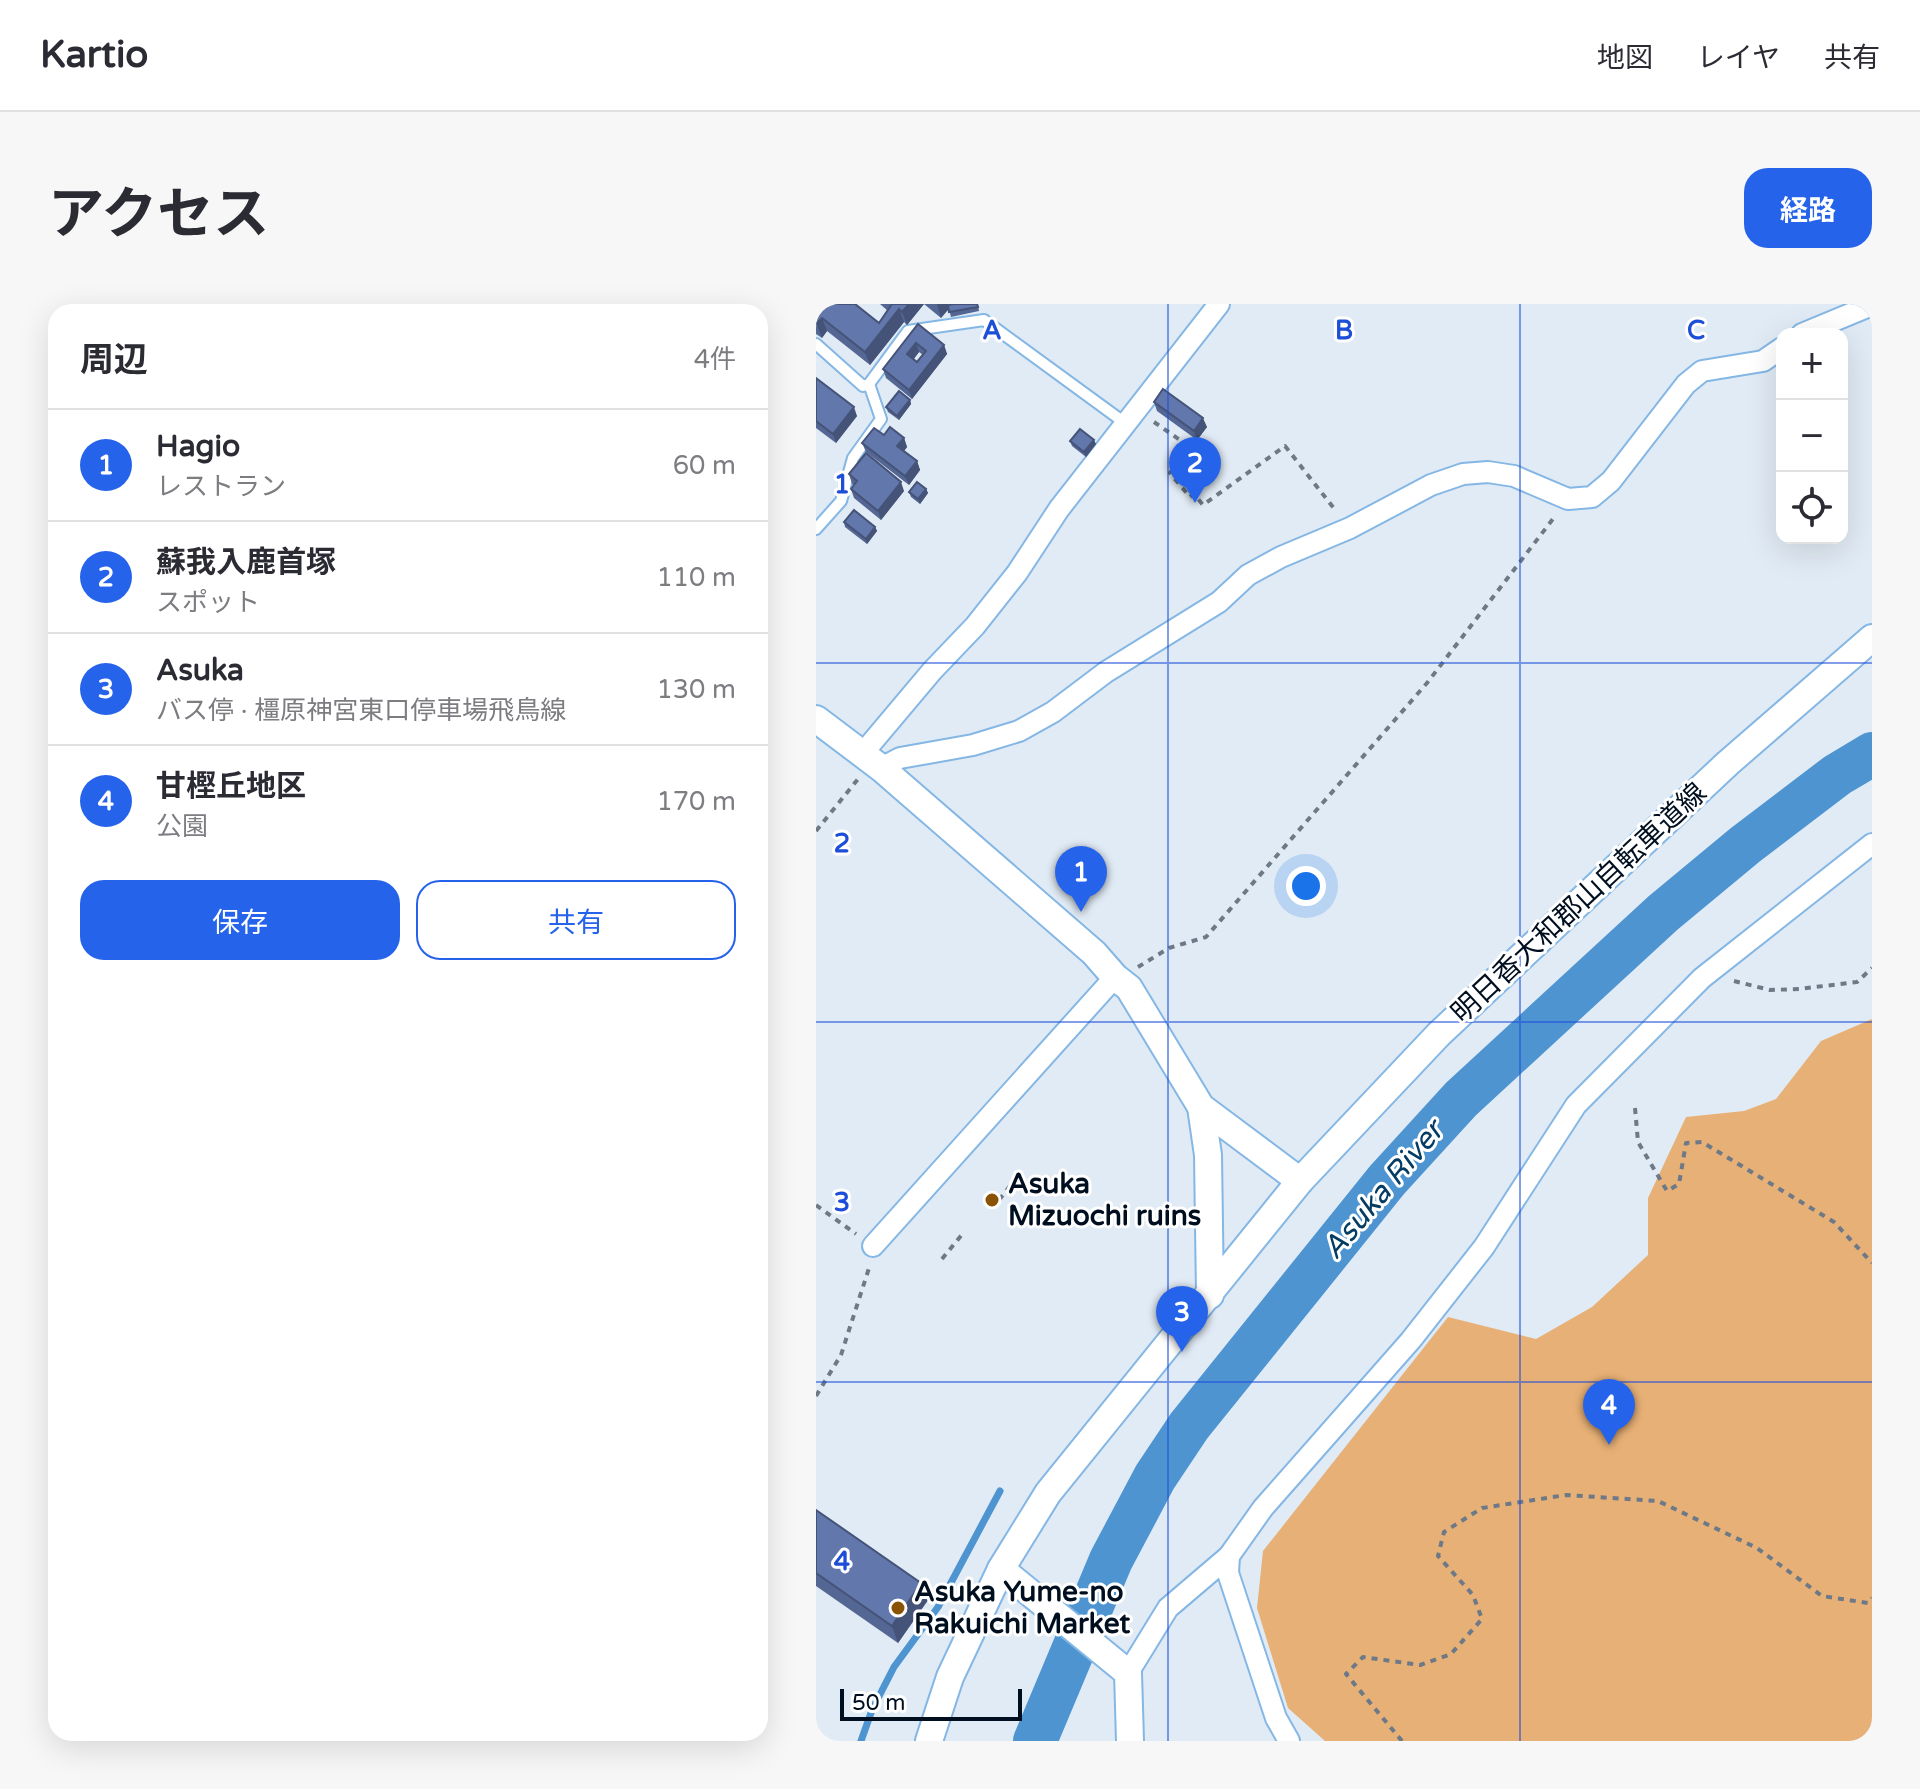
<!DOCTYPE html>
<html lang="ja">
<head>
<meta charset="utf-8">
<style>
	:root { --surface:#fff; --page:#f7f7f7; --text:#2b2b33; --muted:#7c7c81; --line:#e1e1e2; --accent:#2563eb }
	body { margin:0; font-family:"Varela Round","Noto Sans JP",sans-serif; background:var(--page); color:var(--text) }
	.controls { position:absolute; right:24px; top:24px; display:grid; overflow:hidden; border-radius:16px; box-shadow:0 8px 32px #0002 }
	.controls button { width:72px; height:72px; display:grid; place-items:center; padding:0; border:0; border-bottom:2px solid var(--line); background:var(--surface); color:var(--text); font:40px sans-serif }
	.scale { position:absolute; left:24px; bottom:20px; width:182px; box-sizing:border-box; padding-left:8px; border:4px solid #000f1f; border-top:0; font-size:22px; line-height:28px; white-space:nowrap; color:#000f1f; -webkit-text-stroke:6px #fff; paint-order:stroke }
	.you { position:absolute; left:490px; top:582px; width:28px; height:28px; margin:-20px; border:6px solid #fff; border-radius:50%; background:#1a73e8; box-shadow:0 0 0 12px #1a73e833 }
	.badge { display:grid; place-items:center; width:52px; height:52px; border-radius:50%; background:var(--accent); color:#fff; font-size:26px; font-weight:700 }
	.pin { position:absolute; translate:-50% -66px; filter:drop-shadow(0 2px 4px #0008) }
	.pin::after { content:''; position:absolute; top:42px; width:28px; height:24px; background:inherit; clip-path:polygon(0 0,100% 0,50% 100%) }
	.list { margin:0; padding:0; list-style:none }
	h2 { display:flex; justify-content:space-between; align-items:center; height:104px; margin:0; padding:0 32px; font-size:34px }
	h2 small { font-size:26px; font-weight:400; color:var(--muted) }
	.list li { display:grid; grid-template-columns:52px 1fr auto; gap:24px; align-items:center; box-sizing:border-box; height:112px; padding:0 32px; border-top:2px solid var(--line) }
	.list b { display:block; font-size:30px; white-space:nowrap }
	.list p { margin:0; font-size:26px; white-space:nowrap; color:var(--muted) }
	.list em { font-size:26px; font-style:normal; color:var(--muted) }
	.actions { display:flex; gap:16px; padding:24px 32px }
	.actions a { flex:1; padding:18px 0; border:2px solid var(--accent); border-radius:24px; text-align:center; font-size:28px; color:var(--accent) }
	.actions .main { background:var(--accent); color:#fff }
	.icon { flex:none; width:44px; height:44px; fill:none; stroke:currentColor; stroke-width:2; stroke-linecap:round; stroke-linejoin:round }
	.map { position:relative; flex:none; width:1056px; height:1437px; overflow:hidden; border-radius:24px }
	header { display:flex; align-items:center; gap:48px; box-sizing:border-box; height:112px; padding:0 40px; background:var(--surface); border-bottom:2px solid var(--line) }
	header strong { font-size:38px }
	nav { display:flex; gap:44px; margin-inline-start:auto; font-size:28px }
	.intro { display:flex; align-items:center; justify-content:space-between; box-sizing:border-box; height:192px; padding:0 48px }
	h1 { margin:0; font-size:56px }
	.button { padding:20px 36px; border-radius:24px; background:var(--accent); color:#fff; font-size:28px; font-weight:700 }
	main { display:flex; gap:48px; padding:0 48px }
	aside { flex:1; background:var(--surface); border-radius:24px; box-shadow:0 8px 32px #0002 }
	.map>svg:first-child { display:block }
</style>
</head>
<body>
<header>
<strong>Kartio</strong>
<nav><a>地図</a><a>レイヤ</a><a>共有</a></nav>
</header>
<div class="intro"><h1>アクセス</h1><a class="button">経路</a></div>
<main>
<aside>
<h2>周辺<small>4件</small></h2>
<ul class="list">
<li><span class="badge">1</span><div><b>Hagio</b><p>レストラン</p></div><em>60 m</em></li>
<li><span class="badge">2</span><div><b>蘇我入鹿首塚</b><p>スポット</p></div><em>110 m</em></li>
<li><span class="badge">3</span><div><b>Asuka</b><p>バス停 · 橿原神宮東口停車場飛鳥線</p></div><em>130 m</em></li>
<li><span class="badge">4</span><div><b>甘樫丘地区</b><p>公園</p></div><em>170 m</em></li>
</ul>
<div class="actions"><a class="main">保存</a><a>共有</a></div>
</aside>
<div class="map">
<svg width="1056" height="1437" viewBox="0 0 1056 1437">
	<rect width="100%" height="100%" fill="#e1ebf5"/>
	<!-- green -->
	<polygon fill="#e7b076" points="1056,715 1056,1437 509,1437 472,1404 441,1304 447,1247 632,1013 720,1035 776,1003 832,951 832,894 870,813 928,807 960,795 1005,737"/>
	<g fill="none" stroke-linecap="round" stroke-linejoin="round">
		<!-- stream -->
		<polyline stroke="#4d94d1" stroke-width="7" points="45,1437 56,1406 78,1363 122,1303 184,1187"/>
		<!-- river -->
		<polyline stroke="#4d94d1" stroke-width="44" points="219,1437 295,1256 339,1173 373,1122 571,876 645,795 847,609 929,541 1021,471 1056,450"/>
		<!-- lane casing -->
		<g stroke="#85b7e5" stroke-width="14">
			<g id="lane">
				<polyline points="0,40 47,82 53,80 92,27 168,16 309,119"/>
				<polyline points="0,225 25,197 37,154 65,115 53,80"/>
			</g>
		</g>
		<!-- street casing -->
		<g stroke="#85b7e5" stroke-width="24">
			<g id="street">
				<polyline points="986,30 1056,1"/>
				<polyline points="47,449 116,367 159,322 201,269 243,205 403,0"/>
				<polyline points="65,464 84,454 157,441 203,427 237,408 290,368 403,298 432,271 465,253 534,224 615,181 647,170 672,168 698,172 752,195 776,193 795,177 870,80 886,67 947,57 966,44"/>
				<polyline points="57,942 299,673"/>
				<polyline points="413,1252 412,1269 460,1414 473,1437"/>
				<polyline points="312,1369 352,1304 413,1252 447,1204 595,1036 668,943 760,801 886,674 1056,540"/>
			</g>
		</g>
		<!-- secondary casing -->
		<g stroke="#85b7e5" stroke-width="30">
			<g id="secondary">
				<polyline points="0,415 65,464 278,649 299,673 313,684 385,803 484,877"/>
				<polyline points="385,803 392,851 394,991"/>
				<polyline points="185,1265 312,1369 314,1437"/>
				<polyline points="113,1437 134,1373 185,1265 232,1189 484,877 623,730 912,459 1056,334"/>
			</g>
		</g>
		<!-- path -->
		<g stroke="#6d7987" stroke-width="4" stroke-dasharray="6 6" stroke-linecap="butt">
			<polyline points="338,118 374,143 354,169 374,193 378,190 387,201 469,142 520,207"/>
			<polyline points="0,527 42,475"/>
			<polyline points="322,663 353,644 390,633 611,379 740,211"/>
			<polyline points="918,677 954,686 983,685 1041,678 1056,664"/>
			<polyline points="819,804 822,838 851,887 863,880 870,839 886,838 1018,918 1056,959"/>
			<polyline points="183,896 205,868"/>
			<polyline points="0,901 40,930"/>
			<polyline points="126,955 148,928"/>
			<polyline points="0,1092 25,1051 54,961"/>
			<polyline points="0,1435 3,1437"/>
			<polyline points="586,1437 530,1370 547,1353 604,1361 635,1350 666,1315 657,1291 622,1252 628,1228 666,1204 750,1191 842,1197 941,1244 1006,1292 1052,1299 1056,1294"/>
		</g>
		<!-- lane -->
		<use href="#lane" stroke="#fff" stroke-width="10"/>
		<!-- street -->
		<use href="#street" stroke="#fff" stroke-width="20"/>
		<!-- secondary -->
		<use href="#secondary" stroke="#fff" stroke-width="26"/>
	</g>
	<!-- wall -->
	<g fill="#546693" fill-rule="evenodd">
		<polygon points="0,0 63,19 72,7 64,0 162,0 163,7 135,13 133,5 125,14 108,0 91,21 88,18 54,61 11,27 6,34 0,30"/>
		<path d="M102,20L128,41L131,50L96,95L70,74L67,65ZM103,48L107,51L101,58L98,55Z"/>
		<polygon points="0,74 41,112 20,139 0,124"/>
		<polygon points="94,96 95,100 83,116 72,108 70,103"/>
		<polygon points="338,98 391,123 381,136 341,107"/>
		<polygon points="68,131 88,134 91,143 88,147 101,157 104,166 93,181 50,148 46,139"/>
		<polygon points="254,137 280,140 270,153 256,142"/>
		<polygon points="33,170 88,187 65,216 38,194 35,185 38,181 36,180"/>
		<polygon points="110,185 112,189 104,200 95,193 93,188"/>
		<polygon points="28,218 59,223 61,227 51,240 29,223"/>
		<polygon points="0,1206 105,1279 112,1296 82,1339 0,1282"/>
	</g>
	<!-- shaded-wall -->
	<g fill="#455378">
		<polygon points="93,0 108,0 91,21 86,8"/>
		<polygon points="121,0 136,0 125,14"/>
		<polygon points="83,5 88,18 54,61 49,48"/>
		<polygon points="6,14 11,27 6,34 1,21"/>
		<polygon points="100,39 103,48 94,59 91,50"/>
		<polygon points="128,41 131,50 96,95 93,86"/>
		<polygon points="94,96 95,100 83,116 81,112"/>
		<polygon points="38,103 41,112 20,139 17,130"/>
		<polygon points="387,114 391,123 381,136 378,127"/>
		<polygon points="88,134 91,143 85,151 81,142"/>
		<polygon points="278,136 280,140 270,153 268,148"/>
		<polygon points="101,157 104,166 93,181 89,172"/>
		<polygon points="85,178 88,187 65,216 62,207"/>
		<polygon points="110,185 112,189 104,200 102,195"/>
		<polygon points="59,223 61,227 51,240 50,235"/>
		<polygon points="105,1279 112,1296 82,1339 76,1322"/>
	</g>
	<!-- building -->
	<g fill="#6277ab" stroke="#455378" stroke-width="2" fill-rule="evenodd">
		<polygon points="0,0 39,0 63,19 76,0 93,0 86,8 83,5 49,48 6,14 0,20"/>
		<polygon points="138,0 161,0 162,3 133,8 132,1"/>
		<path d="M102,20L128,41L93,86L67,65ZM100,39L110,47L101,58L91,50Z"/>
		<polygon points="0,74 38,103 17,130 0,117"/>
		<polygon points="347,85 387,114 378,127 338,98"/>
		<polygon points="83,87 94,96 81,112 70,103"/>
		<polygon points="74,123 88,134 81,142 101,157 89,172 46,139 58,124 68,131"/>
		<polygon points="264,125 278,136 268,148 254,137"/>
		<polygon points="50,149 85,178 62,207 35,185 41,177 33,170"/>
		<polygon points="101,178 110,185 102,195 93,188"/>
		<polygon points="38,206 59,223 50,235 28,218"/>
		<polygon points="0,1206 105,1279 76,1322 0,1269"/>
	</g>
	<!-- grid -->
	<path fill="none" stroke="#1d4ed8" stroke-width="2" stroke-opacity="0.55" d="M352,0V1437M704,0V1437M0,359H1056M0,718H1056M0,1078H1056"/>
	<!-- markers -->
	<g fill="#8a5303" stroke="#fff" stroke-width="3">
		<circle cx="176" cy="896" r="8"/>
		<circle cx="82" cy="1304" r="8"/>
	</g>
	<g text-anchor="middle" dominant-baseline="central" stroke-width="6" stroke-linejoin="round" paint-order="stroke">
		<!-- street labels -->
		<g font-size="28" fill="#000f1f" stroke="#fff">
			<text transform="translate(763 599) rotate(-43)">明日香大和郡山自転車道線</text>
		</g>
		<!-- poi labels -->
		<g font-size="28" font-weight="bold" fill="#000f1f" stroke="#fff" text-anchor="start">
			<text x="192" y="880">Asuka<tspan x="192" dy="32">Mizuochi ruins</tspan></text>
			<text x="98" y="1288">Asuka Yume-no<tspan x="98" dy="32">Rakuichi Market</tspan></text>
		</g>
		<!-- water labels -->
		<g font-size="30" font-style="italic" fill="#043c64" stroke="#fff">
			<text transform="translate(567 886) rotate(-50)">Asuka River</text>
		</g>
	</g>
	<g font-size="26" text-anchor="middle" font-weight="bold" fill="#1d4ed8" stroke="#fff" stroke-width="6" stroke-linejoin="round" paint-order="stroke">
		<text x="176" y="35">A</text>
		<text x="528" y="35">B</text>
		<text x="880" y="35">C</text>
		<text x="26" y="189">1</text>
		<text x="26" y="548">2</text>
		<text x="26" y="907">3</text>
		<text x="26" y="1266">4</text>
	</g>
</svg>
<div class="controls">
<button>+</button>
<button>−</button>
<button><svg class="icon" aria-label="locate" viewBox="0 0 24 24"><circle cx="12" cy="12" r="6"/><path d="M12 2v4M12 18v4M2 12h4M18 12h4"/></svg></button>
</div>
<div class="scale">50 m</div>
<div class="you"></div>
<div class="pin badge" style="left:265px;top:608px">1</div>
<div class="pin badge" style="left:379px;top:199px">2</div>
<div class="pin badge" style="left:366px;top:1048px">3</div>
<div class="pin badge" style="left:793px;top:1141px">4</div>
</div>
</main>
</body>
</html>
